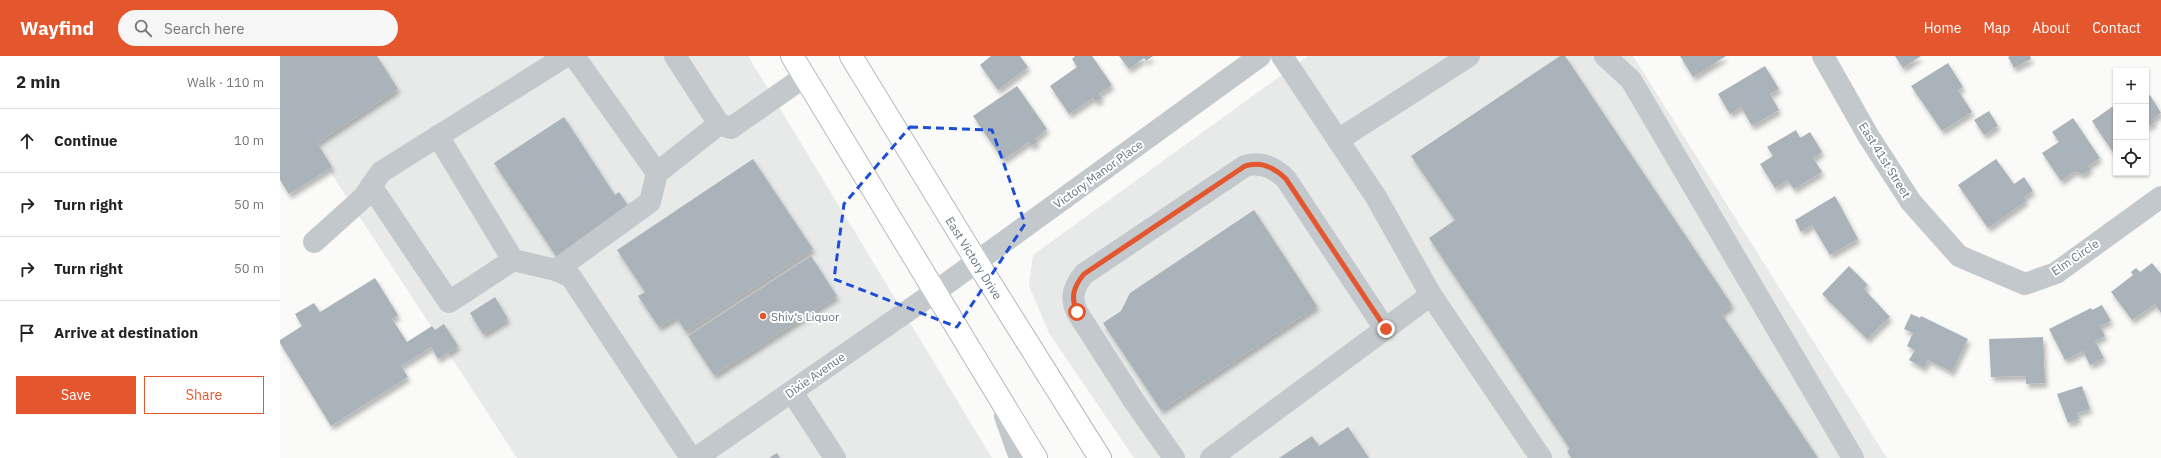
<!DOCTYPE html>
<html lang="en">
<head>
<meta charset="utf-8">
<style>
	:root { --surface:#fff; --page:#f6f6f6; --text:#222; --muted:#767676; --line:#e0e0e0; --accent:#e4572e }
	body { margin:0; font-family:"IBM Plex Sans",sans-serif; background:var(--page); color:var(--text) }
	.controls { position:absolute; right:12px; top:12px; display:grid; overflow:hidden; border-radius:0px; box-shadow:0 1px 3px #0004 }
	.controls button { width:36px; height:36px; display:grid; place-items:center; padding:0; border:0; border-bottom:1px solid var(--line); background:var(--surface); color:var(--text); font:20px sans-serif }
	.stop { position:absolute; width:12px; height:12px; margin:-9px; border:3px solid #e4572e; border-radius:50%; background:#fff }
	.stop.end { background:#e4572e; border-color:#fff; box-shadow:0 1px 4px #0008 }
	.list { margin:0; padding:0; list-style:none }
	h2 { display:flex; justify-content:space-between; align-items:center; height:52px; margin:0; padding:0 16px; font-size:17px }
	h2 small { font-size:13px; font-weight:400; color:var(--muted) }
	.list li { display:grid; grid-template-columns:26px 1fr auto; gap:12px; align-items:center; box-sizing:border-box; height:64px; padding:0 16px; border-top:1px solid var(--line) }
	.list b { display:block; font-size:15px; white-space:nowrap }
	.list em { font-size:13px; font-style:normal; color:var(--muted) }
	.actions { display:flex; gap:8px; padding:12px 16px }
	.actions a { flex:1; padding:9px 0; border:1px solid var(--accent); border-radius:0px; text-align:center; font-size:14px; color:var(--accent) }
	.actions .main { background:var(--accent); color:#fff }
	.icon { flex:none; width:22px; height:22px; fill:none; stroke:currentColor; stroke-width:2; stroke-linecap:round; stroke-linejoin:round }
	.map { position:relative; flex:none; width:1881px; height:402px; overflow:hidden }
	header { display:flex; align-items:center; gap:24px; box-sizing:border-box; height:56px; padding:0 20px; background:var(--accent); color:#fff }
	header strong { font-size:19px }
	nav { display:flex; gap:22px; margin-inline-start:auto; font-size:14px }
	.search { width:280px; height:36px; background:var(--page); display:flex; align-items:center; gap:10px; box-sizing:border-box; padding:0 14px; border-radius:22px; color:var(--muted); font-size:15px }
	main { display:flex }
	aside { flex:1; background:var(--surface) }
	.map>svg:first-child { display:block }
</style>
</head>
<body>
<header>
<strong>Wayfind</strong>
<div class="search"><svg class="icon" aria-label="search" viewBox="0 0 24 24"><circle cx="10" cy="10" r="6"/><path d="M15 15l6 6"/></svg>Search here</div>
<nav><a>Home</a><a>Map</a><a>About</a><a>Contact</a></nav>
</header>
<main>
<aside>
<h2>2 min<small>Walk · 110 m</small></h2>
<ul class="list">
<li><svg class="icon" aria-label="ahead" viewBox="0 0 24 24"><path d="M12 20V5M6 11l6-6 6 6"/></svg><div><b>Continue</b></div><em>10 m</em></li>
<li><svg class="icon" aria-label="right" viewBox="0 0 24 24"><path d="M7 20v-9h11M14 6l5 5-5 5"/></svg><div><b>Turn right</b></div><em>50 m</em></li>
<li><svg class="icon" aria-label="right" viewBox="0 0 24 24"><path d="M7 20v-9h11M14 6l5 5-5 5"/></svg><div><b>Turn right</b></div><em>50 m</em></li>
<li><svg class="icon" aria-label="arrive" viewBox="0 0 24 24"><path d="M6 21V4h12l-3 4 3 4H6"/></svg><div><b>Arrive at destination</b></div></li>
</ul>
<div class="actions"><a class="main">Save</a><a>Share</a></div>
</aside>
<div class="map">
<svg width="1881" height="402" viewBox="0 0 1881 402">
	<defs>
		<filter id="shadow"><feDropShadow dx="2.5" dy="4.5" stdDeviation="2" flood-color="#0004"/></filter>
	</defs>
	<rect width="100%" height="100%" fill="#fafaf8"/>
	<!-- built -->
	<g fill="#e8e9e9">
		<polygon points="0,0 468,0 712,402 237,402 0,39"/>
		<polygon points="1028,0 1353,0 1607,402 854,402 769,277 749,230 753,199"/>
	</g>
	<!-- building -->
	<g fill="#aab3b9" filter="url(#shadow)">
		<polygon points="0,0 97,0 118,33 37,87 52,111 9,138 0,124"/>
		<polygon points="711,0 740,0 748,11 718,34 700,9"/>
		<polygon points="795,0 812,0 832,29 819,38 822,42 816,46 813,42 789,58 770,30 797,11 792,3"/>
		<polygon points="839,0 873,0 866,5 864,2 849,13"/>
		<polygon points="1280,0 1285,0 1452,249 1441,257 1538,402 1291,402 1287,395 1290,393 1149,182 1175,164 1131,100"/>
		<polygon points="1400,0 1446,0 1413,21"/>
		<polygon points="1615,0 1641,0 1623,12"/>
		<polygon points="1730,0 1750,0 1751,3 1734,12 1728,1"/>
		<polygon points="1668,7 1683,31 1678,34 1692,56 1662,75 1631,30"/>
		<polygon points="1485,10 1499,33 1490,38 1499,54 1472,70 1461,51 1450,58 1438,38"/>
		<polygon points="737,30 767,73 755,83 758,86 751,90 749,86 723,104 693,60"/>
		<polygon points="1870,39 1881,57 1873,63 1875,66 1866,72 1866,42"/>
		<polygon points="1836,48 1836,92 1832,95 1812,65"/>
		<polygon points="1709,55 1718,70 1704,79 1694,64"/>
		<polygon points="284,61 335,139 339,136 351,154 278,203 214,107"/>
		<polygon points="1793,62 1820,102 1808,110 1811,113 1802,119 1799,116 1797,117 1795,115 1781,125 1762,97 1779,86 1772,76"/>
		<polygon points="1516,74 1520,82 1530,76 1542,96 1533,102 1542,116 1514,133 1507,124 1495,132 1480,108 1493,100 1487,91"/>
		<polygon points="473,103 533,193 406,276 396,261 379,271 358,240 365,236 337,194"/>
		<polygon points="1716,103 1734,128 1744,121 1753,135 1744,141 1746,145 1708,172 1678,129"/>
		<polygon points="1555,140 1578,183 1550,199 1532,169 1521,176 1515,164"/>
		<polygon points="974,154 1037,250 881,354 823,267 841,255 850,237"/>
		<polygon points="531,200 557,240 434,319 408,280"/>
		<polygon points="1872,207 1881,218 1881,257 1875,248 1852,264 1831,236 1853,219 1851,216 1856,212 1860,216"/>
		<polygon points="1569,210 1588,229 1584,233 1610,261 1587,283 1542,238"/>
		<polygon points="95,222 118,259 112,263 127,286 152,270 155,274 164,268 178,290 158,303 151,291 121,310 128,321 51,370 0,287 0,284 22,270 15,258 34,247 40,256"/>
		<polygon points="215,241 228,263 203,278 190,257"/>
		<polygon points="1822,249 1831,265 1820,270 1825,280 1815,285 1824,302 1810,309 1803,295 1785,304 1769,273 1811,252 1812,254"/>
		<polygon points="1631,258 1640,262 1641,260 1688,283 1672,316 1648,304 1644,312 1629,304 1635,294 1627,290 1633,277 1624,273"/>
		<polygon points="1763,281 1765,327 1746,328 1746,320 1711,321 1709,283"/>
		<polygon points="1802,330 1810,353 1797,357 1799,363 1788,367 1777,338"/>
		<polygon points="1068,371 1089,402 999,402 1032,380 1039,390"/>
		<polygon points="497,397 500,402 489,402"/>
	</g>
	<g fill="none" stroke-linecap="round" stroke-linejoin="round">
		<!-- major casing -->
		<g stroke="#b5babe" stroke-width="24">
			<g id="major">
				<polyline points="512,0 756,402"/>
				<polyline points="571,0 697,206 820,402"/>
			</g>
		</g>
		<!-- minor -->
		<g stroke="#c3c8cc" stroke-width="22">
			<polyline points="294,0 377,117 439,68"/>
			<polyline points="395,0 439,68 451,72 524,21"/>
			<polyline points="1325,0 1351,24 1573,402"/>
			<polyline points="1543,0 1589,81 1631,146 1679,200 1745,228 1776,217 1881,141"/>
			<polyline points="158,80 233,204 276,214 291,221 411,402"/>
			<polyline points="1058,84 1189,0"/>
			<polyline points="91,130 169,246 233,204"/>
			<polyline points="34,186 84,141 101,116 286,0"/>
			<polyline points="276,214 370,146 377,117"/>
			<polyline points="1151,239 1261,402"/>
			<polyline points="512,336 555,402"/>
			<polyline points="725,360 740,402"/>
			<polyline points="416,402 655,236 980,0"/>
			<path d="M894,402L854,345L797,256C790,241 794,230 804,218L965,110C981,105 994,111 1006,123L1105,273"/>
			<polyline points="931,402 1151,239 1096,141 1002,0"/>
		</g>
		<!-- major -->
		<use href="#major" stroke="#fff" stroke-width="22"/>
	</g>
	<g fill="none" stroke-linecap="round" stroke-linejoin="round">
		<!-- route -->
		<path stroke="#e4572e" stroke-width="5" d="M797,256C790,241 794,230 804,218L965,110C981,105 994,111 1006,123L1106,273"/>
	</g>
	<!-- marked area -->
	<path fill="none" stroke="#1d4ed8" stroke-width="3" stroke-dasharray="8 5" stroke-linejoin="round" d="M630,71L712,74L745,168L677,271L554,223L564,148Z"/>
	<!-- markers -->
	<circle fill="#e4572e" stroke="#fff" stroke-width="1.5" cx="483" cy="260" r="4"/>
	<g text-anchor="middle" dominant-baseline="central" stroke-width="4" stroke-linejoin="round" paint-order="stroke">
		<!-- street labels -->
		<g font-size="12" fill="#657683" stroke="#fff">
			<text transform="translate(1605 104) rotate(58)">East 41st Street</text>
			<text transform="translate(818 118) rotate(-36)">Victory Manor Place</text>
			<text transform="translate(1795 201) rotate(-34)">Elm Circle</text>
			<text transform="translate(694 202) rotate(58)">East Victory Drive</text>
			<text transform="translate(535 319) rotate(-35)">Dixie Avenue</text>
		</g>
		<!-- poi labels -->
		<g font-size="12" fill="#657683" stroke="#fff" text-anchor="start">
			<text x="491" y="260">Shiv’s Liquor</text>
		</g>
	</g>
</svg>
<div class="controls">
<button>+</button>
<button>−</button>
<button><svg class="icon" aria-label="locate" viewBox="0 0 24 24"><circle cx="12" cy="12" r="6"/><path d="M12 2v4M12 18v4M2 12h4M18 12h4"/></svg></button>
</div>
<div class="stop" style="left:797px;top:256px"></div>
<div class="stop end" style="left:1106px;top:273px"></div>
</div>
</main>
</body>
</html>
